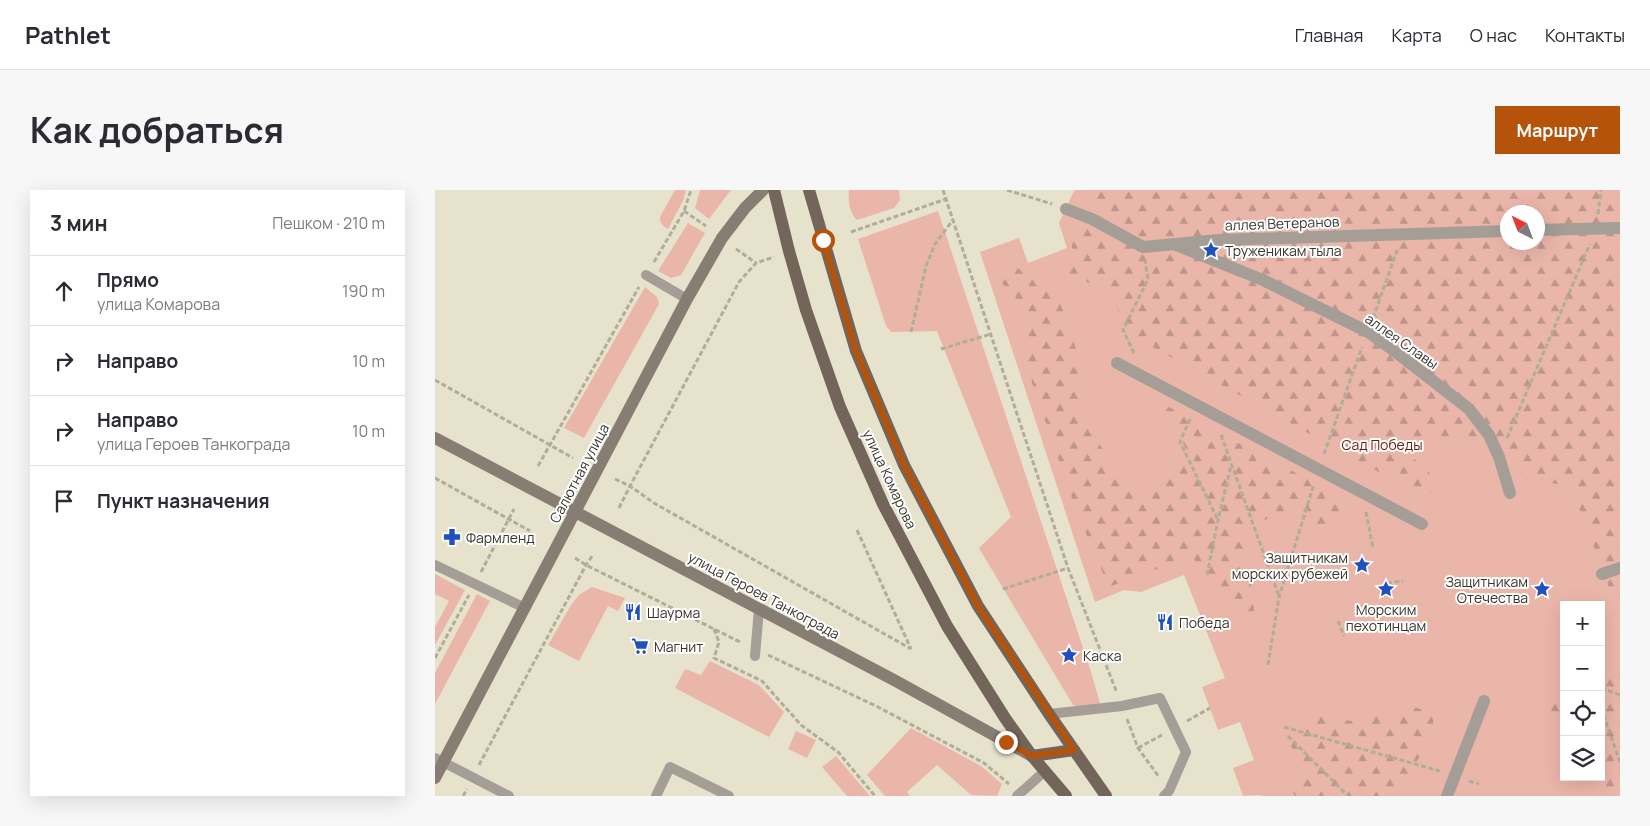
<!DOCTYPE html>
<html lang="ru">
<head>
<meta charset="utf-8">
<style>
	:root { --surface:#fff; --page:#f7f7f7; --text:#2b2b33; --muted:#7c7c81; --line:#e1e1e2; --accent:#b45309 }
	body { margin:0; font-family:Manrope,sans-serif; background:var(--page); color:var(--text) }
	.controls { position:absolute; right:15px; bottom:15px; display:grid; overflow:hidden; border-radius:0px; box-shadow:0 5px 20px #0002 }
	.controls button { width:45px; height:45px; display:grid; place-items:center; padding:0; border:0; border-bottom:1px solid var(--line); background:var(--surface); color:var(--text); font:25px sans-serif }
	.compass { position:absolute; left:1065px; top:15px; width:45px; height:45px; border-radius:50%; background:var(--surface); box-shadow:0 5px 20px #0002; rotate:318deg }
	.stop { position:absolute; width:15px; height:15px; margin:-11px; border:4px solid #b45309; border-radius:50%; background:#fff }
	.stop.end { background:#b45309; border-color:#fff; box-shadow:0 1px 5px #0008 }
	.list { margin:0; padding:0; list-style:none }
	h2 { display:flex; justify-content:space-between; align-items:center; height:65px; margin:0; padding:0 20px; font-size:21px }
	h2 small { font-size:16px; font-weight:400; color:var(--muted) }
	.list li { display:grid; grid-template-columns:32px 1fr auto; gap:15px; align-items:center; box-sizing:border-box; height:70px; padding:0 20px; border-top:1px solid var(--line) }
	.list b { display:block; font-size:19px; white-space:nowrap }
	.list p { margin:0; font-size:16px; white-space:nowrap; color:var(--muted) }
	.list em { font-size:16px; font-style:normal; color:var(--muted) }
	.icon { flex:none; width:28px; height:28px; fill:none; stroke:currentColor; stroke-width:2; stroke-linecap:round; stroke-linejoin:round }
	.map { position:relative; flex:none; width:1185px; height:606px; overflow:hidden; border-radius:0px }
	header { display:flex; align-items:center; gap:30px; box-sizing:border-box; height:70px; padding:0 25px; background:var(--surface); border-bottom:1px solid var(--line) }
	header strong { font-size:24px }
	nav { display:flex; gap:28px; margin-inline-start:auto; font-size:18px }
	.intro { display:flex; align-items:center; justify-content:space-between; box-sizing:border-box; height:120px; padding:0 30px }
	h1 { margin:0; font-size:35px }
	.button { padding:12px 22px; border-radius:0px; background:var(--accent); color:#fff; font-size:18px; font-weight:700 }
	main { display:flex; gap:30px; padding:0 30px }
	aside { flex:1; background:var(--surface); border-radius:0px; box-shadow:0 5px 20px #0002 }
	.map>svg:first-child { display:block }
</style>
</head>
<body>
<header>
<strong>Pathlet</strong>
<nav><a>Главная</a><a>Карта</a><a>О нас</a><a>Контакты</a></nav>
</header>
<div class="intro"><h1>Как добраться</h1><a class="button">Маршрут</a></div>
<main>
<aside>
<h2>3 мин<small>Пешком · 210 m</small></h2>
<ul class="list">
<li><svg class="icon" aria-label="ahead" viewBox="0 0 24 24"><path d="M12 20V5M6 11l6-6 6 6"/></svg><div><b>Прямо</b><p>улица Комарова</p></div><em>190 m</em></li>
<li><svg class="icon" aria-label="right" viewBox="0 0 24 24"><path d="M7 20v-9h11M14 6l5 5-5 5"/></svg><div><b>Направо</b></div><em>10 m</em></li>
<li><svg class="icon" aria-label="right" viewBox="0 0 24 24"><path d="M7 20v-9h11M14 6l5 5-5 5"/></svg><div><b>Направо</b><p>улица Героев Танкограда</p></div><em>10 m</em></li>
<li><svg class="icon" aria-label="arrive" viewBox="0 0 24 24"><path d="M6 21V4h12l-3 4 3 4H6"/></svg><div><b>Пункт назначения</b></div></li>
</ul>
</aside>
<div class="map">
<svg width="1185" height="606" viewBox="0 0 1185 606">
	<defs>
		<pattern id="forest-firs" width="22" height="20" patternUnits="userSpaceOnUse" patternTransform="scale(1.25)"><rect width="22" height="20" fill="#ebb6aa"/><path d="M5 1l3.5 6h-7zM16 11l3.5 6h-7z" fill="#bf958b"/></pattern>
	</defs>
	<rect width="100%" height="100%" fill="#e6e2cc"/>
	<!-- green -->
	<g fill="#ebb6aa" fill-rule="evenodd">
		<path d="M240,0H251L248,11L233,39C228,36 225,34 225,27Z"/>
		<polygon points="265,0 296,0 274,29 260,18"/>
		<path d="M414,0H464L465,10L459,18L422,30C414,23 413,10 414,0Z"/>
		<path d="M641,0H1185V606H825L826,605L808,606L798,578L819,570L805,532L783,540L767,497L790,488L749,385L706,402L689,400L660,412L545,62L584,48L593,73L632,58L624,33L639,1ZM1072,22H1102V52H1072ZM1129,415H1166V587H1129Z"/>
		<polygon points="503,21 656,482 665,513 654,520 638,515 544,358 576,327 502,141 456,142 451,136 423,49"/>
		<polygon points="253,33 270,43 246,85 236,88 223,81"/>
		<polygon points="210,97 222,107 224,114 149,248 129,238"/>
		<polygon points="0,384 30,400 0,455 0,437 14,411 0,404"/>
		<polygon points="157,397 190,408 183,421 173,416 144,471 113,455 136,415 144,405"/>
		<polygon points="42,404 55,411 0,514 0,483"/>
		<polygon points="275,471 324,495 349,522 334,547 240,498 250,479 266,485"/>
		<polygon points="476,538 546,576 567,594 562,606 536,605 502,575 472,602 475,606 450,606 432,585"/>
		<polygon points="361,541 381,550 372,568 353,559"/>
		<polygon points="401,566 435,606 412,606 387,577"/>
	</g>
	<!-- forest -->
	<g fill="url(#forest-firs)" fill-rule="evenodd">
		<path d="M665,0H1185V427L1136,296L1088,289L1064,251L1040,248L1020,251L993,246L978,268L1000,288L1004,298L995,303L971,297L692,143L674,97L633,88L628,76L637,60V46L650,41ZM1072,22H1102V52H1072Z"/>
		<polygon points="580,76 625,112 645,170 649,230 698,306 754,265 728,214 919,313 899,341 849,321 809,339 820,427 812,434 776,399 757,366 674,397 641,320 587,164 595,123 564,90"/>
		<polygon points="1185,474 1185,606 1178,606 1165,594 1164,587 1166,587 1166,483"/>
		<polygon points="1129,500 1129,524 1116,521 1114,507"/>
		<polygon points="889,517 914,531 980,517 999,524 996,548 962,604 959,606 860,606 858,603 872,587 856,556 869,523"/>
	</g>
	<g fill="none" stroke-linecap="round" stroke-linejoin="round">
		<!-- path -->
		<g stroke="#b0ad9b" stroke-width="3" stroke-dasharray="5 2.5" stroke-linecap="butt">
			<polyline points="508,0 633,378 682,503"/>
			<polyline points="572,0 617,14"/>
			<polyline points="249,21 271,36"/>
			<polyline points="1163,24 1166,0"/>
			<polyline points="416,42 511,9"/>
			<polyline points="301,59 321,73"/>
			<polyline points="219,72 249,21 256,0"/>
			<polyline points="938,128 963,58"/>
			<polyline points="476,142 491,76 500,54 518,30"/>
			<polyline points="506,159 556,144"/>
			<polyline points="699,163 688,140 713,89 710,71"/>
			<polyline points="0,190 138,268"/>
			<polyline points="755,229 745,252 783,330"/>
			<polyline points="786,245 844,406"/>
			<polyline points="1072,248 1155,54"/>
			<polyline points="889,264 927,157"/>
			<polyline points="103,276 204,97"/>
			<polyline points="0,288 95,341"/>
			<polyline points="180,289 195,296 219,313 476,459"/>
			<polyline points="184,318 195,296 304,92 321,73 339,67"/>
			<polyline points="931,322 938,358"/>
			<polyline points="422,340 476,459"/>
			<polyline points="140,368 151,375 307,453"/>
			<polyline points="46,382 79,319"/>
			<polyline points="772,385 783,330 796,276"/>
			<polyline points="952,393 968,391"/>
			<polyline points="568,399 633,378"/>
			<polyline points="903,431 909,446"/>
			<polyline points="279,439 284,452 279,468 327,491 366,535 403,562 440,606"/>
			<polyline points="333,465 443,517 549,573 574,594"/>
			<polyline points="0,468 34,405"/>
			<polyline points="833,475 844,407 879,294"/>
			<polyline points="1127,480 1129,481"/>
			<polyline points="1166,498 1185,505"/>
			<polyline points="1166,518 1185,572"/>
			<polyline points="692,529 703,558 724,587"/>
			<polyline points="752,531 775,518"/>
			<polyline points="849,537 1005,581"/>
			<polyline points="853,546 913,606"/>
			<polyline points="703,558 727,545"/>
			<polyline points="44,575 151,375 158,365"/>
			<polyline points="1034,591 1044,594"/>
			<polyline points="28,606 32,599"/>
		</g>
		<!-- lane -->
		<g stroke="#a59e97" stroke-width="10">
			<polyline points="211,85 252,109"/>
			<polyline points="0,375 90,418"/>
			<polyline points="320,466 324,419"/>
			<polyline points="614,524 687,516 725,508 751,562 734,601 729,606"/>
			<polyline points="0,568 74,606"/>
			<polyline points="221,606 235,577 294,606"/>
			<polyline points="582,606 610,581"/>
		</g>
		<!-- street -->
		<g stroke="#a59e97" stroke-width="12">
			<polyline points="631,19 657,29 708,57 783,50 1072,41"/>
			<polyline points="1102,40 1185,38"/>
			<polyline points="741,55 828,90 933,142 962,163 1034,219 1054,245 1064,267 1075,303"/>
			<polyline points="682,173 987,334"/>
			<polyline points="1167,384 1185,378"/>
			<polyline points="1012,606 1049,511"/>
		</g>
		<!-- secondary -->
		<g stroke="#887d73" stroke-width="12">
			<polyline points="0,248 459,490 597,566"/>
			<polyline points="0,588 252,109 287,48 310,18 328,0"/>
		</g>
		<!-- primary -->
		<g stroke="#736559" stroke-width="12">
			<polyline points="339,0 354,61 371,120 405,217 448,314 512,436 570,528 597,566 631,606"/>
			<polyline points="374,0 421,161 469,275 543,416 614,524 671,606"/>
			<polyline points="597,566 639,560"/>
		</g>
	</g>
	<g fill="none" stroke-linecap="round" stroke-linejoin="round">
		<!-- route -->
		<polyline stroke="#b45309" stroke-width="6" points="388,50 421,161 469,275 543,416 639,560 597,566 571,552"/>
	</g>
	<!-- icons -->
	<defs>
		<g id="sight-bare" transform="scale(1.35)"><path d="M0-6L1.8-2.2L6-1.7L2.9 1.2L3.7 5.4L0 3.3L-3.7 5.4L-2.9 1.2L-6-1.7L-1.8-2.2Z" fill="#2050bd" stroke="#fff" stroke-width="2.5" paint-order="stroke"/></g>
		<g id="pharmacy-bare" transform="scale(1.35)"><path d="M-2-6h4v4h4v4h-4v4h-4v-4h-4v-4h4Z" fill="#2050bd" stroke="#fff" stroke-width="2.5" paint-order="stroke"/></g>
		<g id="restaurant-bare" transform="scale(1.35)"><path d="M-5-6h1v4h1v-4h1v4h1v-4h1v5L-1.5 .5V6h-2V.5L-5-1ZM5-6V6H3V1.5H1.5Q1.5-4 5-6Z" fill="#2050bd" stroke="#fff" stroke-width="2.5" paint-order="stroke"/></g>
		<g id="supermarket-bare" transform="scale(1.35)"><path d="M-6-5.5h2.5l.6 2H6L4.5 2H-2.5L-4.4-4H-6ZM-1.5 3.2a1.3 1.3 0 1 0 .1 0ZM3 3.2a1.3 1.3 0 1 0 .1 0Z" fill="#2050bd" stroke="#fff" stroke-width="2.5" paint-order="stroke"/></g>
	</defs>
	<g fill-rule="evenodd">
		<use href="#sight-bare" x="776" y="60"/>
		<use href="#pharmacy-bare" x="17" y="347"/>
		<use href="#sight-bare" x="927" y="375"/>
		<use href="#sight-bare" x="951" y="399"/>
		<use href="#sight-bare" x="1107" y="399"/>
		<use href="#restaurant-bare" x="198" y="422"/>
		<use href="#restaurant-bare" x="730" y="432"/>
		<use href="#supermarket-bare" x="205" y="456"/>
		<use href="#sight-bare" x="634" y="465"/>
	</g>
	<g text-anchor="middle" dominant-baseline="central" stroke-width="4" stroke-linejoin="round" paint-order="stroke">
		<!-- street labels -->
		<g font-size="14" fill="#37352c" stroke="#fff">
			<text transform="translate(847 33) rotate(-2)">аллея Ветеранов</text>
			<text transform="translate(967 151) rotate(35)">аллея Славы</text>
			<text transform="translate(144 283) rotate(-62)">Салютная улица</text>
			<text transform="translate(455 289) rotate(65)">улица Комарова</text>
			<text transform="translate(329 405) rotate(28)">улица Героев Танкограда</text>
		</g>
		<!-- poi labels -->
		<g font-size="14" fill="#37352c" stroke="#fff" text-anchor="start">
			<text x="790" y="60">Труженикам тыла</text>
			<text x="31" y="347">Фармленд</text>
			<text x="913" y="367" text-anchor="end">Защитникам<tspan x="913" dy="16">морских рубежей</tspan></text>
			<text x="1093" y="391" text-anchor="end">Защитникам<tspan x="1093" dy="16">Отечества</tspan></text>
			<text x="951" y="419" text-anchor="middle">Морским<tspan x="951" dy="16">пехотинцам</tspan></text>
			<text x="212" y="422">Шаурма</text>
			<text x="744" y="432">Победа</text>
			<text x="219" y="456">Магнит</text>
			<text x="648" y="465">Каска</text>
		</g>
		<!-- park labels -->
		<g font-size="14" fill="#6a1b0c" stroke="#fff">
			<text x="947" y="254">Сад Победы</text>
		</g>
	</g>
</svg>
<div class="controls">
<button>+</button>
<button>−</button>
<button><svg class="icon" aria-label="locate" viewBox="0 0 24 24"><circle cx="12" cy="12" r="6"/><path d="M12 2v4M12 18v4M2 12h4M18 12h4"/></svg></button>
<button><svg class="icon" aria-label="layers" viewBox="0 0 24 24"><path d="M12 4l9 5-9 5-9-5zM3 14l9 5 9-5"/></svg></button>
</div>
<svg class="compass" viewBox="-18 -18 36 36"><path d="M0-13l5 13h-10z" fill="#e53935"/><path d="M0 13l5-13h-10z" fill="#7c7c81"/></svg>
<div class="stop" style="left:388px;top:50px"></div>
<div class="stop end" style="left:571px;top:552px"></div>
</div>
</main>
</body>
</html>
